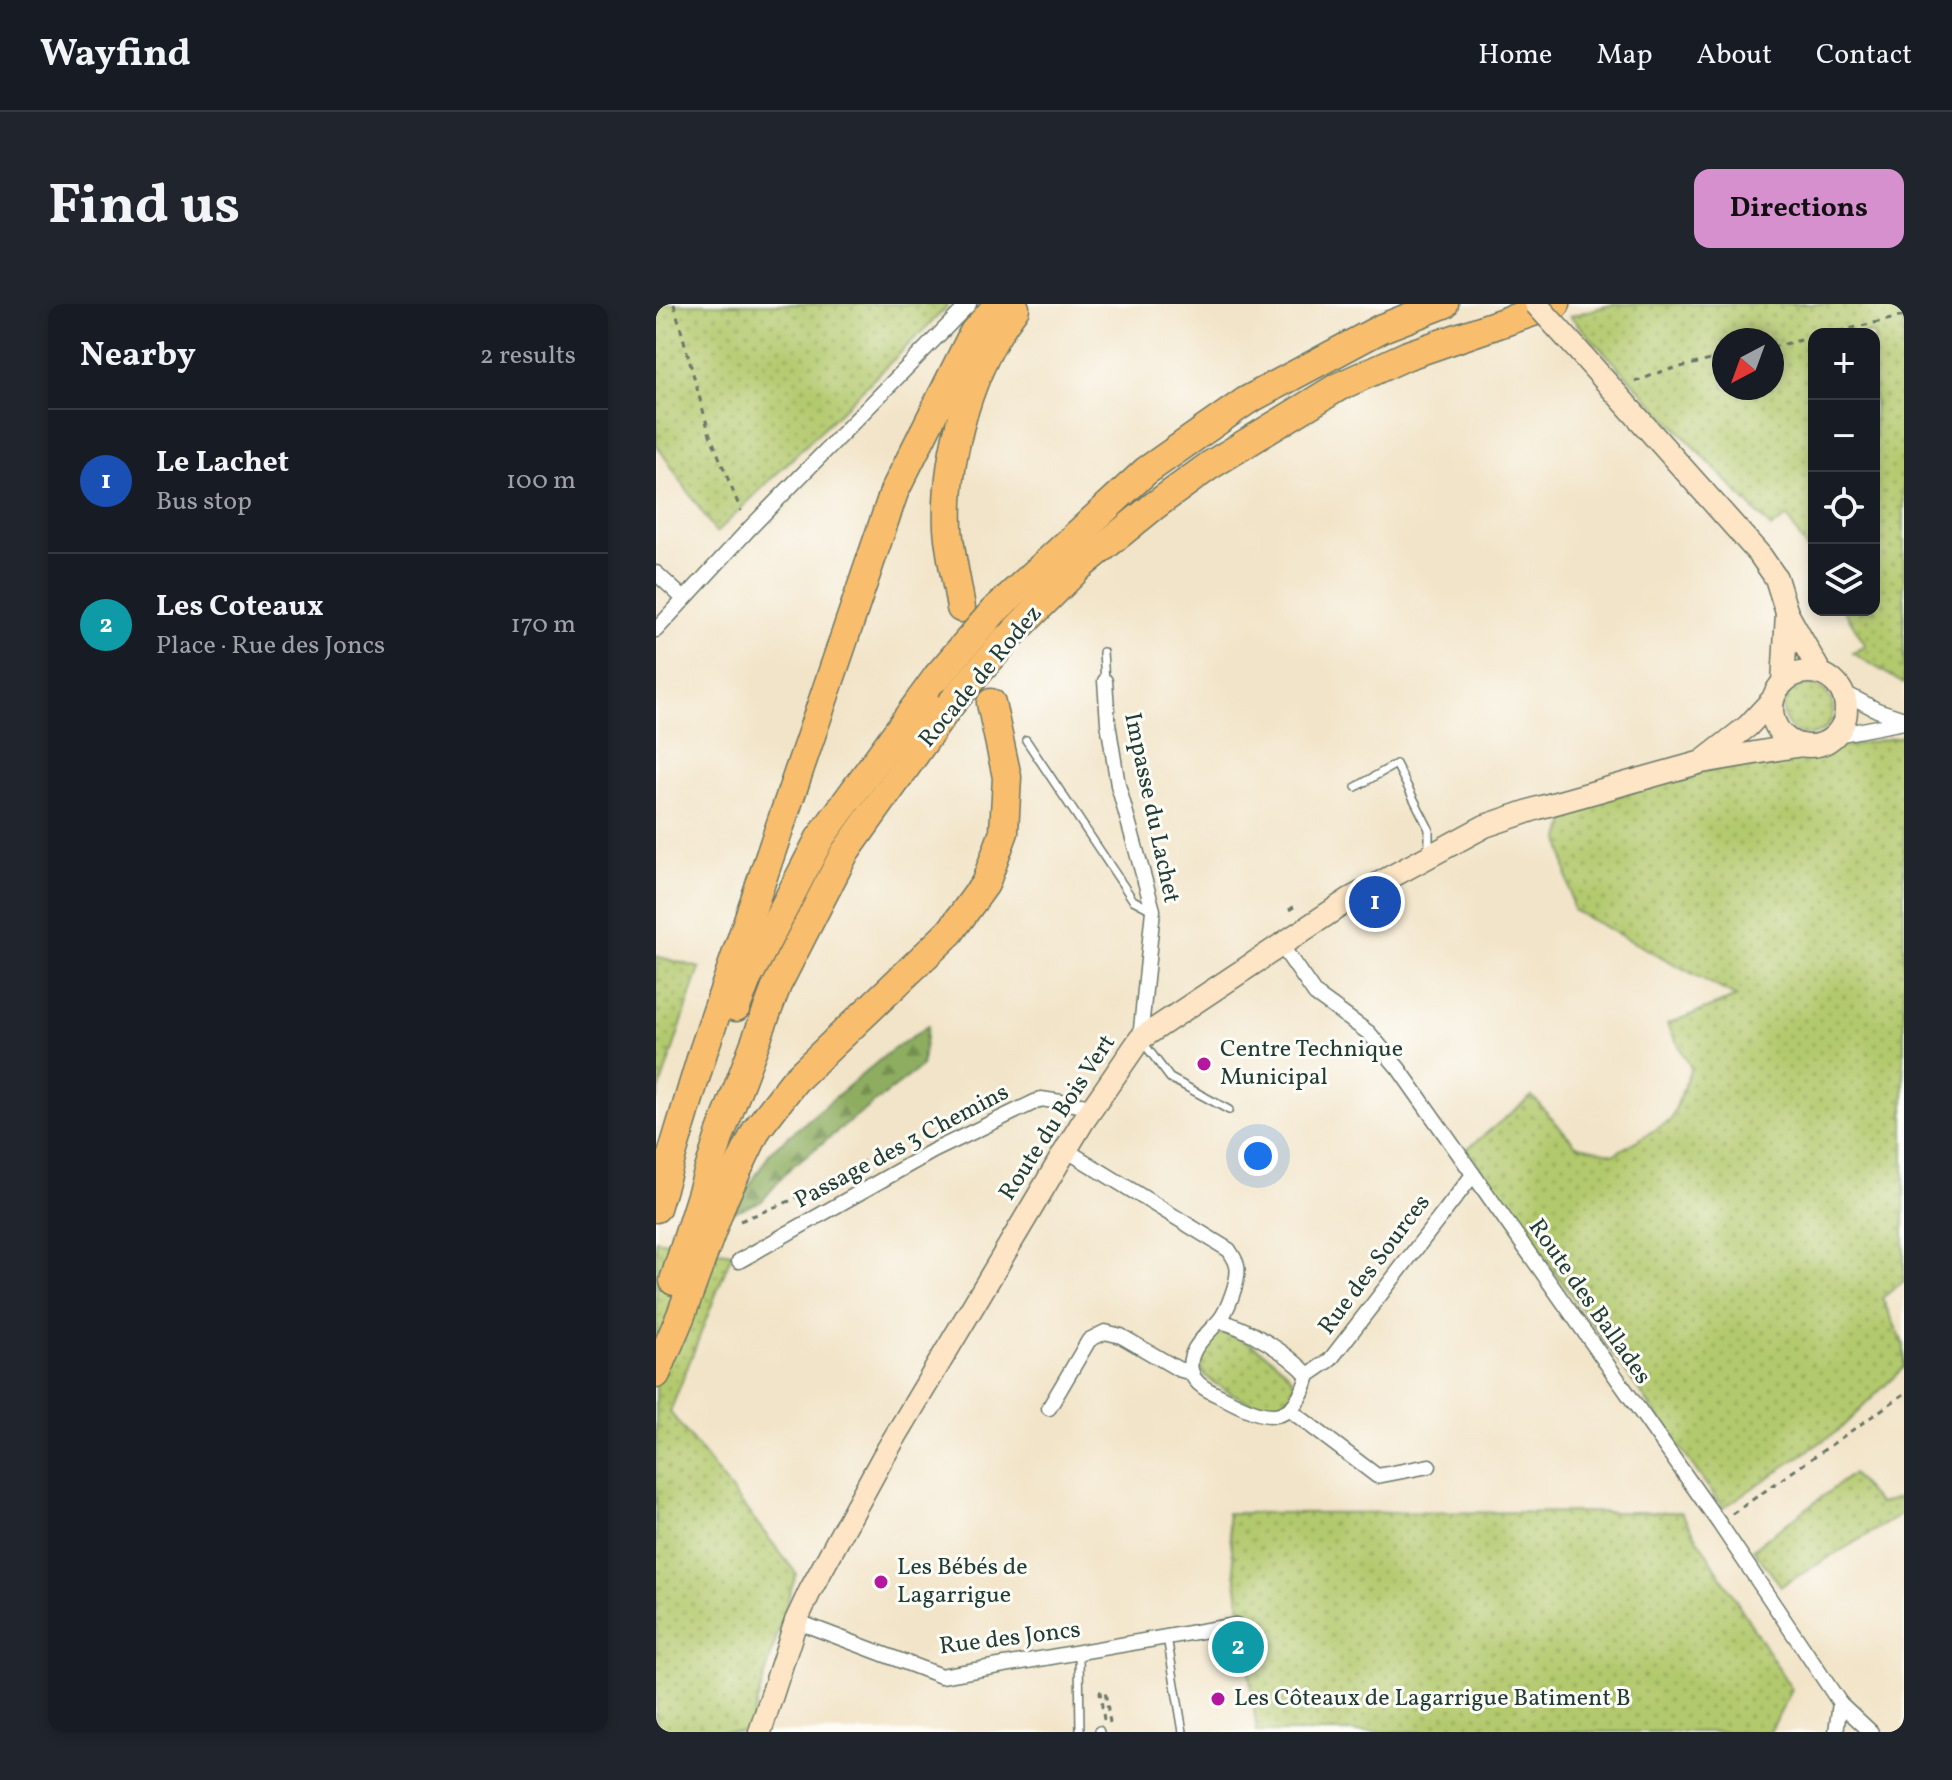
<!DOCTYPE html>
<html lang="en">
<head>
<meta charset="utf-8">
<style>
	:root { --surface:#171b24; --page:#20242c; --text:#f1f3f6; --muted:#9ea1a6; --line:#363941; --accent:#d690ce }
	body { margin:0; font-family:Vollkorn,serif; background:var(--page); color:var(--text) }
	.controls { position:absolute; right:24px; top:24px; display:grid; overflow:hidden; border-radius:16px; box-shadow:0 4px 12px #0003 }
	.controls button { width:72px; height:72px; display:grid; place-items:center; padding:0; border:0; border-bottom:2px solid var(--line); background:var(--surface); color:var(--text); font:40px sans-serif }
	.compass { position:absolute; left:1056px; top:24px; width:72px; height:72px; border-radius:50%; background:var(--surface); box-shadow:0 4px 12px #0003; rotate:221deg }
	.you { position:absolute; left:602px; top:852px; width:28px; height:28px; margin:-20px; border:6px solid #fff; border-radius:50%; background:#1a73e8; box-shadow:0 0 0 12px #1a73e833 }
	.badge { display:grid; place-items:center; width:52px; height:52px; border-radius:50%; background:var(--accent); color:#fff; font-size:26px; font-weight:700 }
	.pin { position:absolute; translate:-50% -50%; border:4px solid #fff; box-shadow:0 2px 8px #0006 }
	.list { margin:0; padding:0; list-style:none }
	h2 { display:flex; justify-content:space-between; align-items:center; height:104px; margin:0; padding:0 32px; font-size:34px }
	h2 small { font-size:26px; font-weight:400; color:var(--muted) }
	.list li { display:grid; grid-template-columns:52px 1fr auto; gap:24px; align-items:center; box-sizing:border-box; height:144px; padding:0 32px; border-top:2px solid var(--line) }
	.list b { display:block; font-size:30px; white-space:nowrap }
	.list p { margin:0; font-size:26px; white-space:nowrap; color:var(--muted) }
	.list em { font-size:26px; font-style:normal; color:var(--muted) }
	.icon { flex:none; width:44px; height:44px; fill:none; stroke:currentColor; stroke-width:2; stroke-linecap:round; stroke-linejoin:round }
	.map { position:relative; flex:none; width:1248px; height:1428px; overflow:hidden; border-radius:16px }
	header { display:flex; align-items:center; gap:48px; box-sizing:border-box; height:112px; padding:0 40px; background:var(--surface); border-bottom:2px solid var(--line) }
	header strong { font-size:38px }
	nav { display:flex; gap:44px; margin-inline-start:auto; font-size:28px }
	.intro { display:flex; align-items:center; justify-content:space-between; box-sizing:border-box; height:192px; padding:0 48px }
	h1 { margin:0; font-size:56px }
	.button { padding:20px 36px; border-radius:16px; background:var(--accent); color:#111; font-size:28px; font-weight:700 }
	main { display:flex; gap:48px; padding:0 48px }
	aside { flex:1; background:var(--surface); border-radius:16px; box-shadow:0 4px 12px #0003 }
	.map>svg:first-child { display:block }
</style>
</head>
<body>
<header>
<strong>Wayfind</strong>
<nav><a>Home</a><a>Map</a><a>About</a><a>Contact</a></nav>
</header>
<div class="intro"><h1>Find us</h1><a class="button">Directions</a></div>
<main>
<aside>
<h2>Nearby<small>2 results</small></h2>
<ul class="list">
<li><span class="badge" style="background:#1a4fb4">1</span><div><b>Le Lachet</b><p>Bus stop</p></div><em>100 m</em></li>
<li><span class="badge" style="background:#0f9aa8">2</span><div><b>Les Coteaux</b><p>Place · Rue des Joncs</p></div><em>170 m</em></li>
</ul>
</aside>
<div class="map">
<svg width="1248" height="1428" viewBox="0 0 1248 1428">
	<defs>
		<pattern id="grass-dots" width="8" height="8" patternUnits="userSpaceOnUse" patternTransform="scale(2)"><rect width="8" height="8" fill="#b3c96d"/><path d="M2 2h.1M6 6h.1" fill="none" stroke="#91a45a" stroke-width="1.8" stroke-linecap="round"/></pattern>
		<pattern id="forest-firs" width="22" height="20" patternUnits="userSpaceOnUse" patternTransform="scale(2)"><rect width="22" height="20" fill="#8ead60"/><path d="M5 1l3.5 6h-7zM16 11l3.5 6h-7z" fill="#738e50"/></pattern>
	</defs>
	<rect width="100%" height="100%" fill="#fdfcf7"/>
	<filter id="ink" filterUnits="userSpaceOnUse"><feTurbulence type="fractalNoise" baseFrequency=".0125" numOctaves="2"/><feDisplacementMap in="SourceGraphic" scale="16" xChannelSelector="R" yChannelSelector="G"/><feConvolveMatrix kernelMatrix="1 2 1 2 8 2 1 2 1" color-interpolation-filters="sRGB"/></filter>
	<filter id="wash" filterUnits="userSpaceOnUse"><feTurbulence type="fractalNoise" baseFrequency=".006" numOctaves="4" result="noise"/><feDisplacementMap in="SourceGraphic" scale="32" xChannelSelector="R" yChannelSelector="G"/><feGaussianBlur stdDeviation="1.8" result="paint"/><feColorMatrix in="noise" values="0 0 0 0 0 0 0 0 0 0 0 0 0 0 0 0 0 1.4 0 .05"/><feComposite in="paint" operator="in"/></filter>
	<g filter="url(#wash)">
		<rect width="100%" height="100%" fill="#f2e4c8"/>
		<!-- grass -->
		<g fill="url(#grass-dots)" stroke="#698350" stroke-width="2" fill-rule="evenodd">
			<polygon points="0,0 290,0 291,3 60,229 0,140"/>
			<path d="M958,0H1248V380L1197,349L1210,342L1188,306H1218V30H1158V257L1131,213L1115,224L914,12ZM1068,36H1116V84H1068Z"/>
			<circle cx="1152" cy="406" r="25"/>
			<polygon points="1248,432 1248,977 1226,994 1248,1041 1248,1063 1183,1126 1067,1204 811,845 876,792 920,841 958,850 1015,816 1035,764 1011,720 1081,693 917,606 904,534 914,507 1035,469"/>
			<polygon points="0,652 44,664 0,796"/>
			<polygon points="0,936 76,949 14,1108 140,1269 92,1428 0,1428"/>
			<path d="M566,1029C590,1033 627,1058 639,1079C635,1092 629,1103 615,1107C599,1100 542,1079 544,1059C545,1050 555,1039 559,1031Z"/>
			<polygon points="1196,1170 1223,1200 1248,1192 1248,1209 1125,1282 1097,1245"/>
			<polygon points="1025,1208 1136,1386 1114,1428 601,1428 571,1209"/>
		</g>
		<!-- forest -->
		<polygon fill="url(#forest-firs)" stroke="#56754a" stroke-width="2" points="272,722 265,763 134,864 106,897 77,908 115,847 232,749"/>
	</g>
	<g filter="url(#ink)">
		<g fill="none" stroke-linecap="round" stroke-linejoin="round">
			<!-- lane casing -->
			<g stroke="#697768" stroke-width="10">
				<g id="lane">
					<polyline points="447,348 449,377"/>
					<polyline points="370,436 477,596 496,606"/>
					<polyline points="700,483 740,460 773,525 773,548"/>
					<polyline points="486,737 514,774 573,806"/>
					<polyline points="511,1333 527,1428"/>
					<polyline points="423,1350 424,1428"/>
					<polyline points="443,1426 444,1428"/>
				</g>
			</g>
			<!-- street casing -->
			<g stroke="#697768" stroke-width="17">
				<g id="street">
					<polyline points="0,269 28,295"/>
					<polyline points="0,326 93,225 313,0"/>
					<polyline points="449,377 452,419 462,481 497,606 484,735"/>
					<polyline points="1185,387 1221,406 1248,415"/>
					<polyline points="1180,431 1248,418"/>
					<polyline points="625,641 659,690 713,729 743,765 1063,1219 1184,1399 1215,1428"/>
					<path d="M410,846L573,946C576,951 580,956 581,962C584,974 571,1009 562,1018C550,1031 528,1049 536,1070C541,1083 558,1089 570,1095C610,1116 638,1124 652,1071L674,1056L816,872"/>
					<polyline points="83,957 277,847 385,795 437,803"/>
					<path d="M564,1017C592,1024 633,1050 652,1071"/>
					<polyline points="393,1104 433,1036 449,1028 465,1032 522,1065 536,1069"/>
					<polyline points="634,1106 721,1172 773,1162"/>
					<polyline points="140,1317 285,1372 580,1321"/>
					<polyline points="1180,1428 1184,1399"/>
				</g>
			</g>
			<!-- secondary casing -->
			<g stroke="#697768" stroke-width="25">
				<g id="secondary">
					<polyline points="919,43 1104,251 1120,274 1131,309 1165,370"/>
					<circle cx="1153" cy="405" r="37"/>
					<polyline points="1127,379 1131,309"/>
					<polyline points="1047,457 1092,422 1117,395"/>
					<polyline points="104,1428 140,1317 154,1287 226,1155 426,819 484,735 694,595 829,522 882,504 1046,458 1146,441"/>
				</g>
			</g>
			<!-- highway casing -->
			<g stroke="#697768" stroke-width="31">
				<g id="highway">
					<path d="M305,304C301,278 294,251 292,224C289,151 314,62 359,4"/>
					<polyline points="338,307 490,167 590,97 726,24 788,0"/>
					<polyline points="351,335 423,263 498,202 553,162 682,83 752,51 900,0"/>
					<polyline points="80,703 91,675 164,534 281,373"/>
					<polyline points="0,904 47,748 238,188 318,28 343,0"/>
					<polyline points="18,977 64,831 121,681 188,550 293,402"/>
					<polyline points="0,1070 25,1011 67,896 101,825 139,776 294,628 329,580 348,528 351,473 335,399"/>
				</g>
			</g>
			<!-- path -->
			<g stroke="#697768" stroke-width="3" stroke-dasharray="6 6" stroke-linecap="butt">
				<polyline points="18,0 53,128 85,207"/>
				<polyline points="1171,30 1248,12"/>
				<polyline points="1116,43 1158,33"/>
				<polyline points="979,78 1007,67 1068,53"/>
				<polyline points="633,606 639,602"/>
				<polyline points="84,917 146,892 215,853 234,851"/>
				<polyline points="1076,1210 1248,1090"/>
				<polyline points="448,1416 444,1388 449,1387 454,1419"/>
			</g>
			<!-- lane -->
			<use href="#lane" stroke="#fff" stroke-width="7"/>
			<!-- street -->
			<use href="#street" stroke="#fff" stroke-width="14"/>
			<!-- secondary -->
			<use href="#secondary" stroke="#fde5c5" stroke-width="22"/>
			<!-- highway -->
			<use href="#highway" stroke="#f9be6d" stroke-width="28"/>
			<!-- secondary-bridge casing -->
			<g stroke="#697768" stroke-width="25" stroke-linecap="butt">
				<polyline id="secondary-bridge" points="880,0 919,43"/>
			</g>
			<!-- highway-bridge casing -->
			<g stroke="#697768" stroke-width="31" stroke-linecap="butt">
				<g id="highway-bridge">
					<polyline points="281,373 338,307"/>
					<polyline points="293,402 351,335"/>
				</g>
			</g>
			<!-- secondary-bridge -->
			<use href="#secondary-bridge" stroke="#fde5c5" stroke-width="22"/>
			<!-- highway-bridge -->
			<use href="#highway-bridge" stroke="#f9be6d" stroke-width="28"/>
		</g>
	</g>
	<!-- markers -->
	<g fill="#b5179e" stroke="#fdfcf7" stroke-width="3">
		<circle cx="548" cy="760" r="8"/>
		<circle cx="225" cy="1278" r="8"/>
		<circle cx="562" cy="1395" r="8"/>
	</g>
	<g text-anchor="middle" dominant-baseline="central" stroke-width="6" stroke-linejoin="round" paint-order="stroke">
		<!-- street labels -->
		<g font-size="24" fill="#1f3d34" stroke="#fdfcf7">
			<text transform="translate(325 373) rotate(-50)">Rocade de Rodez</text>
			<text transform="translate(495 504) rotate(78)">Impasse du Lachet</text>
			<text transform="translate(402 814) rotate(-57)">Route du Bois Vert</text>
			<text transform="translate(246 843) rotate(-28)">Passage des 3 Chemins</text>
			<text transform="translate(719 961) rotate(-53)">Rue des Sources</text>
			<text transform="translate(933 998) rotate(55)">Route des Ballades</text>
			<text transform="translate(354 1335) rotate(-7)">Rue des Joncs</text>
		</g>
		<!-- poi labels -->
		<g font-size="24" fill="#1f3d34" stroke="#fdfcf7" text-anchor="start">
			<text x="564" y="746">Centre Technique<tspan x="564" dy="28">Municipal</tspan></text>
			<text x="241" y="1264">Les Bébés de<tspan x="241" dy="28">Lagarrigue</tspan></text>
			<text x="578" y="1395">Les Côteaux de Lagarrigue Batiment B</text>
		</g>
	</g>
</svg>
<div class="controls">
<button>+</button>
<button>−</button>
<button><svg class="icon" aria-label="locate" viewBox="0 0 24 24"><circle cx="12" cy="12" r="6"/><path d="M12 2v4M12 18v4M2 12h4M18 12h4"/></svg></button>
<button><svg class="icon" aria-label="layers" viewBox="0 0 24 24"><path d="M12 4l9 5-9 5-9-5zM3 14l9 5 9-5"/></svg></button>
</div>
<svg class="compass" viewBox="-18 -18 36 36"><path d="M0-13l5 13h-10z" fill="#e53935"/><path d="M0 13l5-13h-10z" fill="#9ea1a6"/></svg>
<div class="you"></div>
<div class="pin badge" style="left:719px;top:598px;background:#1a4fb4">1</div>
<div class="pin badge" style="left:582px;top:1343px;background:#0f9aa8">2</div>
</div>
</main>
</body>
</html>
